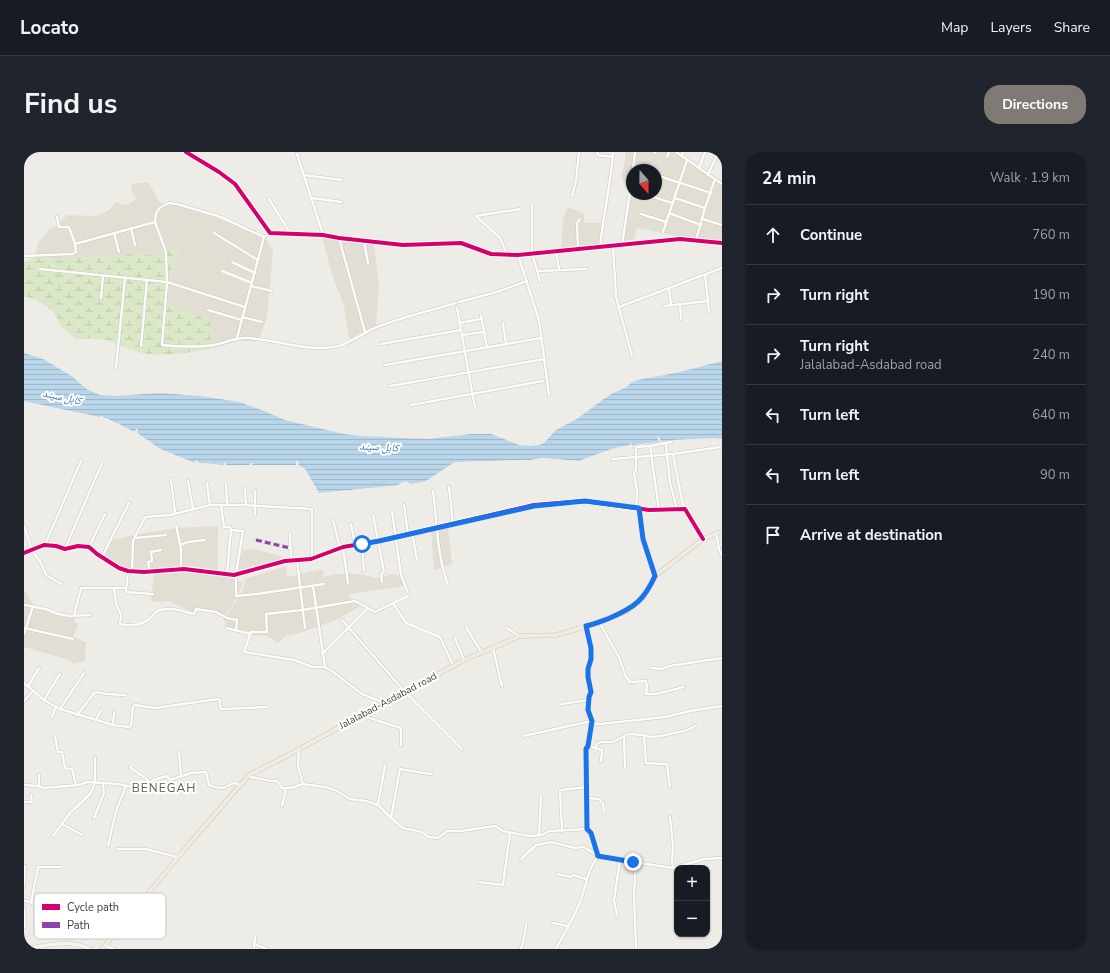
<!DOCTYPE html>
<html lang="en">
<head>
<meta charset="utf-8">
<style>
	:root { --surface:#171b24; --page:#20242c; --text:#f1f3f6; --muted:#9ea1a6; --line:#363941; --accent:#7f7a73 }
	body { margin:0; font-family:"Nunito Sans","Noto Naskh Arabic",sans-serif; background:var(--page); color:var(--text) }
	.controls { position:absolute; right:12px; bottom:12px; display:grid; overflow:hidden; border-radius:8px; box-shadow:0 1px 3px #0004 }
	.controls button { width:36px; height:36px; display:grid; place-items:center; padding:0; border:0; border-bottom:1px solid var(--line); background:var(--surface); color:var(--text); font:20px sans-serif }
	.compass { position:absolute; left:602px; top:12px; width:36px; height:36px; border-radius:50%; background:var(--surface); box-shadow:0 1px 3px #0004; rotate:160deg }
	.stop { position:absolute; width:12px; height:12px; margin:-9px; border:3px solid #1a73e8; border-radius:50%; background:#fff }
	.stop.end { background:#1a73e8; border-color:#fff; box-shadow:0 1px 4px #0008 }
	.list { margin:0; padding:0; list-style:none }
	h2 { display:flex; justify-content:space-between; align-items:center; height:52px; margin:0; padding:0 16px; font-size:17px }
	h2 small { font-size:13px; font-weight:400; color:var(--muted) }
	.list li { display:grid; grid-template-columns:26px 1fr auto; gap:12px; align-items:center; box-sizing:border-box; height:60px; padding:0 16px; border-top:1px solid var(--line) }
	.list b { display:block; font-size:15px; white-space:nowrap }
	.list p { margin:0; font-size:13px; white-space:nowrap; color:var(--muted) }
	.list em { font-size:13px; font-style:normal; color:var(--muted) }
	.icon { flex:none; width:22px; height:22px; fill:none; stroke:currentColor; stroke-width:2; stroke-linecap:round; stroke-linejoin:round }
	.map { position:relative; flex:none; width:698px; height:797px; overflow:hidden; border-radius:16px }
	header { display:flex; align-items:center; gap:24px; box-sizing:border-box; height:56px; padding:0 20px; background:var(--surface); border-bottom:1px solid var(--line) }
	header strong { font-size:19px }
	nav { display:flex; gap:22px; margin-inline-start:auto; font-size:14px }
	.intro { display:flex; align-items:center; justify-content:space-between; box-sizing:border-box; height:96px; padding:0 24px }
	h1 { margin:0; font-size:28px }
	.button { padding:10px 18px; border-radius:16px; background:var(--accent); color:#fff; font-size:14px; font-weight:700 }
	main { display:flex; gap:24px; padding:0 24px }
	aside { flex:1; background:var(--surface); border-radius:16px; box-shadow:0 1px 3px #0004 }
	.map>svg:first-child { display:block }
</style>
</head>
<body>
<header>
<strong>Locato</strong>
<nav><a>Map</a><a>Layers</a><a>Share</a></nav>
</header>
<div class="intro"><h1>Find us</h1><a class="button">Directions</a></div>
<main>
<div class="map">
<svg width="698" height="797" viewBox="0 0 698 797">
	<defs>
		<pattern id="wetland-marsh" width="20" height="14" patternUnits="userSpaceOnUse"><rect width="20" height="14" fill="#dae8c8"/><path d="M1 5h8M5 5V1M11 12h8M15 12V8" fill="none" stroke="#bcc8ac"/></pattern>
		<pattern id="water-rules" width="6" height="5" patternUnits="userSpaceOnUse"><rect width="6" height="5" fill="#b8d5ea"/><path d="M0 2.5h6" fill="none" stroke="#9fb8c9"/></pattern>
	</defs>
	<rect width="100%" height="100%" fill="#eeece7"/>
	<!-- residential -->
	<g fill="#e2ded4" fill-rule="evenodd">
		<path d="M601,0H653L674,14L698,32V90L657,85L613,76L610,88L599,89L606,43L597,25L601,8ZM608,18H632V42H608Z"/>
		<polygon points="124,30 136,51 154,53 218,75 242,88 249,99 243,164 235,189 214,189 190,196 187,193 189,180 166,161 143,151 146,125 154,97 137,97 140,103 97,102 81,107 78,104 35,108 11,105 14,91 26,77 32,75 43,63 71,64 84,59 92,50 100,53 105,52 112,47 108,39 107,32"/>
		<polygon points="544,55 560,61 560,71 577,71 575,94 537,98 539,67"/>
		<polygon points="298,85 332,88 350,93 355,132 352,174 325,187 320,154 308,122"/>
		<polygon points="194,374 194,419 169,414 103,418 78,403 81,395 86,388 126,380 153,376"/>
		<polygon points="424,376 428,412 410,418 407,379"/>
		<polygon points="231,397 257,404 260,408 212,422 219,398"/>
		<polygon points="262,414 263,425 299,417 299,425 312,422 335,422 353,426 367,422 377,424 381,434 326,442 324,445 337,454 312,468 279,480 261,484 254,491 243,484 228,483 224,479 204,477 199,466 209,454 220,436 221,427"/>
		<polygon points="169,418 186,422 205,425 219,431 208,454 199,464 173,456 169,460 144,449 127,450 130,421"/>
		<polygon points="0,438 11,455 38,464 52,464 50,470 55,471 49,485 62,490 61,509 49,512 46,508 0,495"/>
	</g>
	<!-- wetland -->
	<path fill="url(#wetland-marsh)" d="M137,97H154L146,125L143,151L186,169L189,180L187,193L190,196C169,200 147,204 125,202C99,199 82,181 53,188L37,175L30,160L15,149L0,144V111L11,105L35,108L78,104L81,107L97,102L139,103Z"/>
	<!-- water -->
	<polygon fill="url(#water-rules)" points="0,201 19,207 49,225 62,237 76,243 91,244 134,241 177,244 215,250 235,257 261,268 320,282 336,284 403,287 447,282 467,282 495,293 505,294 515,293 520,291 532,278 553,267 577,249 589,241 601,236 607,231 614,228 656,220 698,209 698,287 649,288 595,295 555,309 518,306 507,308 433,310 429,311 402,329 398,330 386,332 383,329 378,330 374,333 361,335 295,341 281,317 272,313 201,313 168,310 138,298 113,281 84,267 0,249"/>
	<!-- pier -->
	<g fill="#eeece7">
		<polygon points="52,260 76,265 78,263 79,265 94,272 95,271 100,276 110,280 113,276 114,277 113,281 134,296 169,310 171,310 172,308 174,309 173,311 199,313 200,310 202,311 202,313 225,314 226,311 229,311 228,314 234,314 272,313 272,309 274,308 275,313 281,317 295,341 376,333 357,337 294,342 291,340 279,318 276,316 203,315 168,312 137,300 112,283 81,267 52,261"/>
		<polygon points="634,284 638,290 649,288 690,286 698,287 698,288 650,289 603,296 586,299 554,311 518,308 505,310 430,311 433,310 507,308 518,306 555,309 587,297 606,293 607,290 608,293 635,290 633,285"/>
	</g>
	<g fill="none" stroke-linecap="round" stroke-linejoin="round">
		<!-- street casing -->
		<g stroke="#cac8c3" stroke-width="3.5">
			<g id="street">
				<polyline points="573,0 574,3 589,5"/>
				<polyline points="630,0 631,1"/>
				<polyline points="652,0 698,32"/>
				<polyline points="273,2 299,83"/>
				<polyline points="658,4 659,0"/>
				<polyline points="643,5 645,0"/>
				<polyline points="610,14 623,18"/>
				<polyline points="675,16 681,0"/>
				<polyline points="609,18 611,0"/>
				<polyline points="280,23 318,28"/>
				<polyline points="632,23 687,41"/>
				<polyline points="684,23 694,0"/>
				<polyline points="621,42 648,51"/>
				<polyline points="548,44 552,29 555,0"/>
				<polyline points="288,46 318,50"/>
				<polyline points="651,46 681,56"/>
				<polyline points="245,47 266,81"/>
				<polyline points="508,53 508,101 516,129"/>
				<polyline points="645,61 677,73"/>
				<polyline points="617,62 642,70"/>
				<polyline points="33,65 35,75 45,75 51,92"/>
				<polyline points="679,67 698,73"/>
				<path d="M131,70L142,100L143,130L138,193C157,195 176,196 195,192C206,189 212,185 225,186C254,188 285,201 315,194C329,190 340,180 353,175C378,165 405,159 432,151"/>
				<polyline points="107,76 111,93"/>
				<polyline points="639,80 663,8"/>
				<polyline points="90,81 95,100"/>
				<polyline points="190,81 234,108"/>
				<polyline points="315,86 341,180"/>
				<polyline points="672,88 681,56 691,27"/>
				<polyline points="340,89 344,111"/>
				<polyline points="598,93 608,27"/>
				<polyline points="589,94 592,145 608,204"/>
				<path d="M576,95C579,63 587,32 589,0"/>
				<polyline points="554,97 553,71 556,67"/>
				<polyline points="532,99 535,117"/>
				<polyline points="483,102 476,86 452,64 496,57"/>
				<polyline points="494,103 515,168 525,243"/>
				<polyline points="0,104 49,102 52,100 51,92 131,70 132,61 137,55 145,51 153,52 197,65 240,85"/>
				<polyline points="208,110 231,121"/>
				<polyline points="16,117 143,130 221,155"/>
				<polyline points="198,119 228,131"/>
				<polyline points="514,119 562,117"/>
				<polyline points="681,122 685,160"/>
				<polyline points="227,134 248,139"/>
				<polyline points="645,136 647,153"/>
				<polyline points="77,146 79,124"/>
				<polyline points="435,150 473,140 503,129"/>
				<polyline points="656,152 657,167"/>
				<polyline points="640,154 684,149"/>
				<polyline points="595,155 698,116"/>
				<polyline points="433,156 451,256"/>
				<polyline points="184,158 218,168"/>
				<polyline points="457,163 463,195"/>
				<polyline points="218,165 238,170"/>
				<polyline points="435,171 457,167"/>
				<polyline points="479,171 482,192"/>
				<polyline points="438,183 460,180"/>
				<polyline points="213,186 240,85 246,81"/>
				<polyline points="357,192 437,178"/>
				<polyline points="117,194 123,128"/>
				<polyline points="361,213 517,186"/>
				<polyline points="92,216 101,126"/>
				<polyline points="366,234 520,207"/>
				<polyline points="387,253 519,229"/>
				<polyline points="642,293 646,331 653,357"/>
				<polyline points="626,294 635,358"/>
				<polyline points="649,302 658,349 661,357"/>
				<polyline points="588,307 649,302 696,295"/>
				<polyline points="147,327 151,361"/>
				<polyline points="164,329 169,357"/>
				<polyline points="183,331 186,353"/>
				<polyline points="202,332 203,353"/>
				<polyline points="425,335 429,372"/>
				<polyline points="221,337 222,353"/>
				<path d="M409,339C413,370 413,404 424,433"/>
				<polyline points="197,353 200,375 206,375 207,378 219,379 212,422 212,444 233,442 300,432"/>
				<polyline points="380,353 384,382"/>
				<polyline points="612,356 613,340 610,321 612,318 612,295 626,294 647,290"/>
				<polyline points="615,356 619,387 631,424"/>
				<polyline points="368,359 377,423 384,441"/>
				<polyline points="231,363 231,339"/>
				<polyline points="349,363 360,420 357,422 358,430"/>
				<polyline points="309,368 316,396"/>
				<polyline points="327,372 331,393"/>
				<polyline points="152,373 157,397 157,417"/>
				<polyline points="0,374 8,398 17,411 22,423 37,432"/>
				<polyline points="388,381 393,408"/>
				<polyline points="692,381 695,397 698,404"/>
				<polyline points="266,382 267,408"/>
				<polyline points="111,386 142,383"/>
				<polyline points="232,388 266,396"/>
				<polyline points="338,392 340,419"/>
				<polyline points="21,393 57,309"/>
				<polyline points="156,393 164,390 181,388"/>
				<polyline points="65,395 81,362"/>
				<polyline points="319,395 324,431"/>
				<polyline points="41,397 78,311"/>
				<polyline points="78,405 105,351"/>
				<polyline points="273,408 281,476"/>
				<polyline points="104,419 102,440 129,442"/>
				<polyline points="108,419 109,389 121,365 146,363 186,353 217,353 288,357 288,406"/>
				<polyline points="126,420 124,410 128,409 127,400 137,398"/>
				<polyline points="203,422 207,378"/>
				<polyline points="289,434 301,515"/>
				<path d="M90,436L92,452L97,463L96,472C106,474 118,474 126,466C130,463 131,459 136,458C148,455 158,459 170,462L172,457L192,460L203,466L213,468L212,478"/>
				<polyline points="369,451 384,444"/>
				<polyline points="0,453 22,457 34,462 46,464 66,463"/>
				<polyline points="50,464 57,436 102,436"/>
				<polyline points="318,468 381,540 438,597"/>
				<polyline points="575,470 596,507 601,523 606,530 622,529 623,535 622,542 632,542 660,535"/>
				<polyline points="562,474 567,496 567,507 564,517 564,525 567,540 565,545 564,558 568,569 564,594 562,597 563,677 567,681 574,704"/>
				<polyline points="442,475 458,501"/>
				<polyline points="0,476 49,487"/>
				<polyline points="202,476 227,482"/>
				<polyline points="483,476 495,484"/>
				<polyline points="0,482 9,454"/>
				<polyline points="431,486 440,508"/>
				<polyline points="469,496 478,534"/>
				<polyline points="298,502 343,457"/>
				<polyline points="627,516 637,517 645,514 698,506"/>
				<polyline points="0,531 20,548 36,557 89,573 105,575 107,574 109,554 111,553 131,556 194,547 196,548 196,555 198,557 244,555"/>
				<polyline points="4,534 15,516"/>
				<polyline points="20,548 36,522"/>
				<polyline points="0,549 9,539"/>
				<polyline points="359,552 356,549 338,542 309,520 301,515 289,515 270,508 220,500 227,480 243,480 242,462 278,458 331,449 351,460 369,451 382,471 416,485 429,513"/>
				<polyline points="537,552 565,548"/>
				<polyline points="36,557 60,521"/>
				<polyline points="53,563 71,540 83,542 101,543"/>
				<polyline points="339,564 377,576 377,593"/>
				<polyline points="28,565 32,554"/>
				<polyline points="72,568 77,558"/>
				<polyline points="89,573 90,561"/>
				<polyline points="620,583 622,611 643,612 646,634"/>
				<polyline points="31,584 34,600 38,600 41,616 48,617 52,633"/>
				<polyline points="499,584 568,569 572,572 576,572 641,565 666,559 698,554"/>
				<polyline points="600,584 601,616"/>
				<polyline points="564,594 578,598 577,609"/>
				<polyline points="571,596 573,592 577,590 589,590 604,582 620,583 626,585 637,584 664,578 671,574"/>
				<polyline points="275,597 274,614 279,632"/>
				<polyline points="155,600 157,624"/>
				<path d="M106,615C113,621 120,624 126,631"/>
				<path d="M224,625C235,625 242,630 253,629L258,636H267L279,632L301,635L311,638L326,647L342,649L354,653L367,666L379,676L398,680L404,685L414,686L423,679H437L471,674L479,679L505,684L518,683L525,679L563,677"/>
				<path d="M0,633L15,634L19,636L54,633L64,630L93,632L109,635L124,633L129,628L143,624L146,628L167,621L182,620L185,633C189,634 193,636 198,636C206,635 206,628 216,633"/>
				<polyline points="15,634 15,623"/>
				<polyline points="563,646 575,647 579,652 580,661"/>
				<polyline points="0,650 8,650 7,643"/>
				<polyline points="354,653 361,613"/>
				<polyline points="258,654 261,641 261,636"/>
				<polyline points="646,665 649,694 648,709 649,716"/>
				<polyline points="70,666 80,641 79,631"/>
				<polyline points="367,666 376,617 407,622"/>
				<polyline points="38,672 58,683"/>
				<polyline points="538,679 536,638 563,635"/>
				<polyline points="515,683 517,644"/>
				<polyline points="29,684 46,661 66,642 71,631 71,606"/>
				<polyline points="84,694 92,659 102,634"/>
				<polyline points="93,697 122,697 153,705"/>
				<polyline points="497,707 512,693 527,690 551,696 560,695 574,704 609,710 649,716 680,707 698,706"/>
				<polyline points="612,711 610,741 612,797"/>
				<polyline points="533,722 547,725 549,723 562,727"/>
				<polyline points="455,730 479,733 486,680"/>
				<polyline points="0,734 1,714"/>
				<polyline points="0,749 15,751"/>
				<polyline points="7,751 14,715 37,715"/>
				<polyline points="0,757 1,773 0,776"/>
				<polyline points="593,763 590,748 596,708"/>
				<polyline points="529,771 543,774"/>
				<polyline points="0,790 2,797"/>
				<polyline points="230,792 243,797"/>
				<polyline points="81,794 90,797"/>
				<polyline points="230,797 231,784"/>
				<polyline points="497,797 501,782 502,772"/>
				<path d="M532,797C540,781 550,766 556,750C563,732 562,721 574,704"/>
			</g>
		</g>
		<!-- secondary casing -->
		<g stroke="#ccc9be" stroke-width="4.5">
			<g id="secondary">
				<polyline points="162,0 195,20 211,32 246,81 299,83 315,86 379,93 437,91 467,102 494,103 656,87 698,91"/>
				<polyline points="0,401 20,393 32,394 41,397 54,394 65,395 73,402 95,416 104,419 120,420 160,417 210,423 261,409 287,407 319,395 355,389 510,353 561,349 625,358 661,357 679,387"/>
				<path d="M2,797C22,793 47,787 66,797"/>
			</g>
		</g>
		<!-- primary casing -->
		<g stroke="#cfc8b5" stroke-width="5">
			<polyline id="primary" points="78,797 165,692 225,623 255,608 440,508 496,484 532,483 543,480 575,470 603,459 619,446 631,424 679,387 698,379"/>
		</g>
		<!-- street -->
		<use href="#street" stroke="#fcfcfb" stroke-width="2.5"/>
		<!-- secondary -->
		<use href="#secondary" stroke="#f6f4ed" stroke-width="3.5"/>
		<!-- primary -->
		<use href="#primary" stroke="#f0ece2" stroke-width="4"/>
		<!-- quiet -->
		<polyline stroke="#8e44ad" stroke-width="3" stroke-dasharray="6 3" stroke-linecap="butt" points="232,388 266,396"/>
		<!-- cycleway casing -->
		<g stroke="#fff" stroke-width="6">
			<g id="cycleway">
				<polyline points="162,0 195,20 211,32 246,81 299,83 315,86 379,93 437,91 467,102 494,103 656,87 698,91"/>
				<polyline points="0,401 20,393 32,394 41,397 54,394 65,395 73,402 95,416 104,419 120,420 160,417 210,423 261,409 287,407 319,395 355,389 510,353 561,349 625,358 661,357 679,387"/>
			</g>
		</g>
		<!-- cycleway -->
		<use href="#cycleway" stroke="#d6006c" stroke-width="4"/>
	</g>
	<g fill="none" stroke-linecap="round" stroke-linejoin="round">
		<!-- route -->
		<path stroke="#1a73e8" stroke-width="5" d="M338,392L355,389L510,354L561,349L615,356L619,387L631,424C620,448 611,455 586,466C578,469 571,472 562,474L567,496V507L564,517V525L567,540L565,545L564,558L568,569L564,594L562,597L563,677L567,681L574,704L609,710"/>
	</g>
	<g text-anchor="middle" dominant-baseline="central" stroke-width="4" stroke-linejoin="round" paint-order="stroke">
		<!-- street labels -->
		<g font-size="10" fill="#433d34" stroke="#fff">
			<text transform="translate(364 549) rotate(-28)">Jalalabad-Asdabad road</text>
		</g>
		<!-- water labels -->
		<g font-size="11" font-style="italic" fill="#3373a9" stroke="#fff">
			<text transform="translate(38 245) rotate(12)">کابل سيند</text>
			<text transform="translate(355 295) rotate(3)">کابل سيند</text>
		</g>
		<!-- quarter labels -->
		<g font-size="12" letter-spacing="1" fill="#655c4c" stroke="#fff">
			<text x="140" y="636">BENEGAH</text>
		</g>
	</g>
	<!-- legend -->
	<rect x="10" y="741" width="132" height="46" rx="6" fill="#fff" stroke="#c7c5c2" stroke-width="1"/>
	<rect x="18" y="752" width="18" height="6" fill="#d6006c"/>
	<rect x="18" y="770" width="18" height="6" fill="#8e44ad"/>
	<g font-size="11" fill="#433d34">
		<text x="43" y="759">Cycle path</text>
		<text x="43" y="777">Path</text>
	</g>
</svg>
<div class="controls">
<button>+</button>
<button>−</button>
</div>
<svg class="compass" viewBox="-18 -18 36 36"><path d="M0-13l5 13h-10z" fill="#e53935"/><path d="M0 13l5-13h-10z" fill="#9ea1a6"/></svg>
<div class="stop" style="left:338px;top:392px"></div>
<div class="stop end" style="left:609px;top:710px"></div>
</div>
<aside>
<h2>24 min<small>Walk · 1.9 km</small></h2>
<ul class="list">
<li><svg class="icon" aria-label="ahead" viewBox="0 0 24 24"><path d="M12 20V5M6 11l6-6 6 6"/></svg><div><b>Continue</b></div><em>760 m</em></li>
<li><svg class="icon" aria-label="right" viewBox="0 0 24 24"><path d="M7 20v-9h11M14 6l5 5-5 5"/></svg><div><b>Turn right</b></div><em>190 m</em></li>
<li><svg class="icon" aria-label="right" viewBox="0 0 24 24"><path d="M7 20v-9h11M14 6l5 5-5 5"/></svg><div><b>Turn right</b><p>Jalalabad-Asdabad road</p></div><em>240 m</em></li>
<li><svg class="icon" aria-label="left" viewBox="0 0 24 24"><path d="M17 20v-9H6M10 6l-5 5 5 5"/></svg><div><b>Turn left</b></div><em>640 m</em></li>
<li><svg class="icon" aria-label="left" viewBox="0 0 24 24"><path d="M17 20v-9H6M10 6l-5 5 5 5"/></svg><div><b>Turn left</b></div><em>90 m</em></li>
<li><svg class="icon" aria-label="arrive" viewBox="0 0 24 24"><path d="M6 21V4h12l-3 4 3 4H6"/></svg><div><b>Arrive at destination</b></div></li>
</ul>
</aside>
</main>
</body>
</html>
